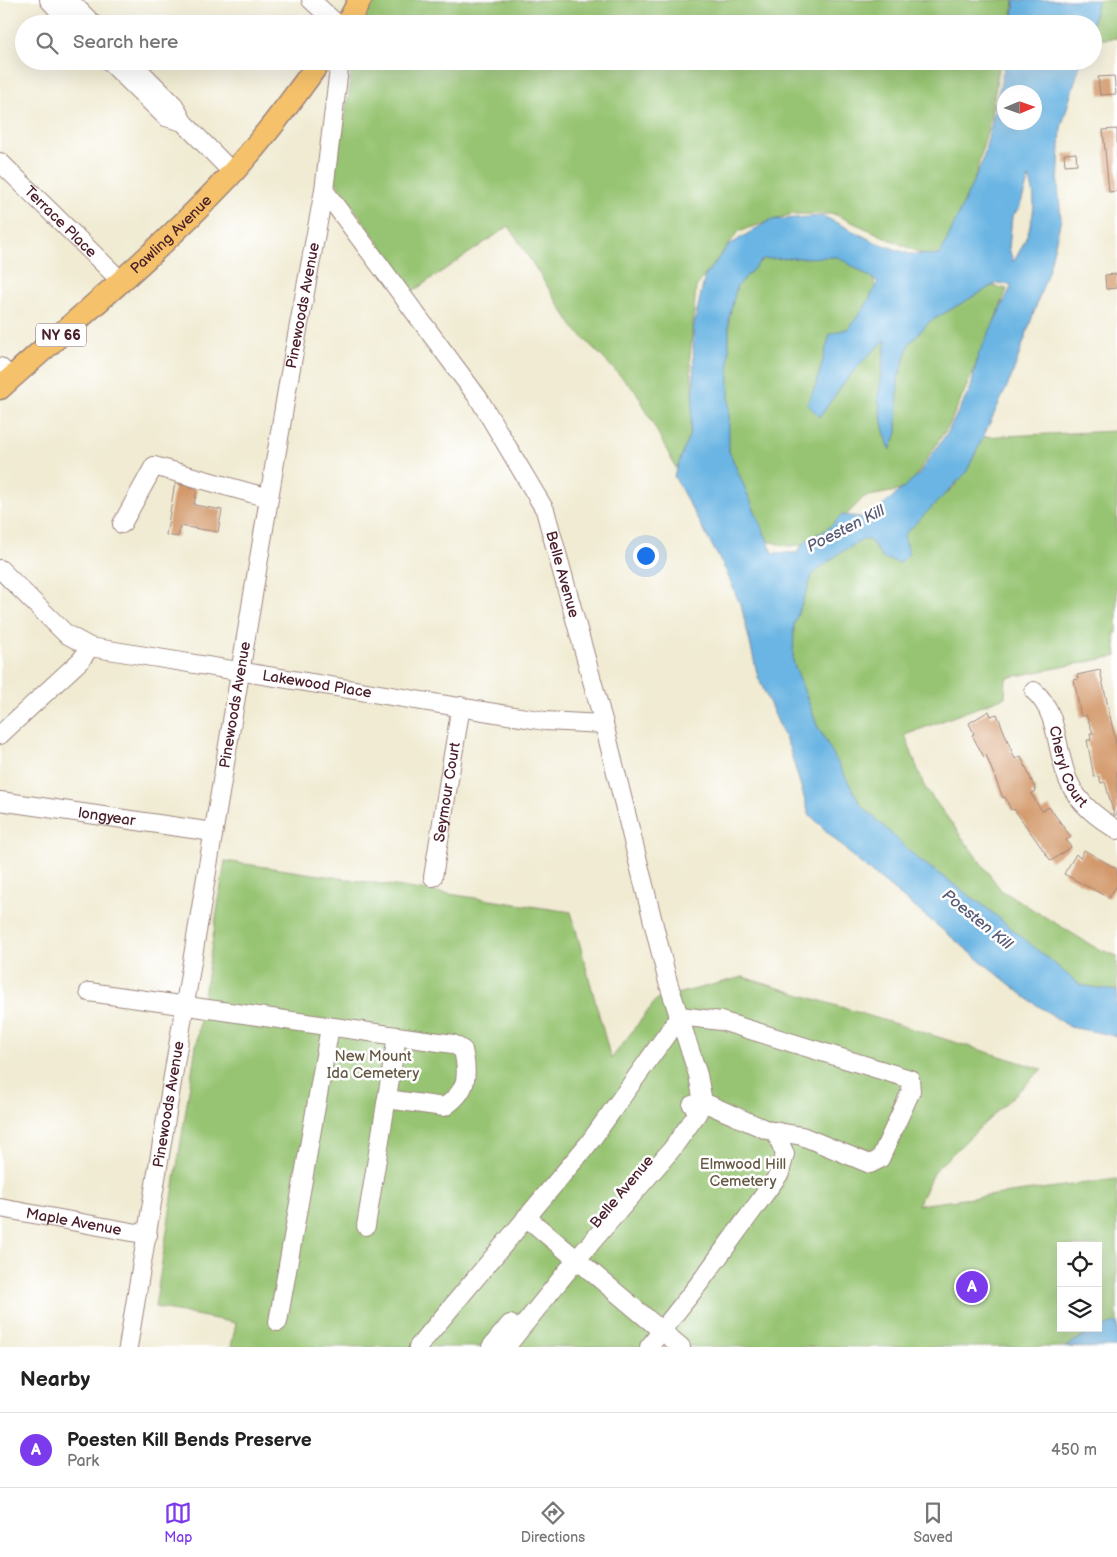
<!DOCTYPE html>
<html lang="en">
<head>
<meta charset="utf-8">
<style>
	:root { --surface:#fff; --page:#f2f2f2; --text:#222; --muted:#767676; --line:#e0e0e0; --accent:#7c3aed }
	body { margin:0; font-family:"Balsamiq Sans",sans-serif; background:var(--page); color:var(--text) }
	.controls { position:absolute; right:15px; bottom:15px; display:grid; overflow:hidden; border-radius:0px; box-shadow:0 5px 20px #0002 }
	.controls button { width:45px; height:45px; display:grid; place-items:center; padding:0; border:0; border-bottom:1px solid var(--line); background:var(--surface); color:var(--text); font:25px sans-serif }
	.compass { position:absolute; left:997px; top:85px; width:45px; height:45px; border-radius:50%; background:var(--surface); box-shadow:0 5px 20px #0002; rotate:88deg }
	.you { position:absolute; left:645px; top:555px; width:18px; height:18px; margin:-12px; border:4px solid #fff; border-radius:50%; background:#1a73e8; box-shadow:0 0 0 8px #1a73e833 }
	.badge { display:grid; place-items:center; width:32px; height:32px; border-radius:50%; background:var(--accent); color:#fff; font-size:16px; font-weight:700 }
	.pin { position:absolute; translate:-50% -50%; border:2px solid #fff; box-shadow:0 1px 5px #0006 }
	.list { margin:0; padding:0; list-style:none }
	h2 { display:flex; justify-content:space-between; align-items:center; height:65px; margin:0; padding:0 20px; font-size:21px }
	h2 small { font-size:16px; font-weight:400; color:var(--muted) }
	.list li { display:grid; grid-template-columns:32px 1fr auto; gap:15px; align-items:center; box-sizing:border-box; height:75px; padding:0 20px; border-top:1px solid var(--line) }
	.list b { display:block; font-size:19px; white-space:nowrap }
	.list p { margin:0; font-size:16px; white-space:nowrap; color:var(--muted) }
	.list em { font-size:16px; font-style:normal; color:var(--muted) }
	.icon { flex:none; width:28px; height:28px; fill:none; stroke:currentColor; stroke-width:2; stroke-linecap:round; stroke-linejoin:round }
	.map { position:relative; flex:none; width:1117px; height:1347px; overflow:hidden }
	.search { position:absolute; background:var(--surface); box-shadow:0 5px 20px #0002; left:15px; right:15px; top:15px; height:55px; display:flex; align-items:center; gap:12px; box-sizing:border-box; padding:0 18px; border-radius:28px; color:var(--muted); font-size:19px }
	.sheet { height:140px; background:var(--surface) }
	nav { display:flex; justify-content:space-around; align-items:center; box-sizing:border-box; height:70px; border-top:1px solid var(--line); background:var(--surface); font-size:14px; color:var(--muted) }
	nav a { display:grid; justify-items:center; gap:2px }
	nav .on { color:var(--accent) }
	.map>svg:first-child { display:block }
</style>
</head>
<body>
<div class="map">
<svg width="1117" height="1347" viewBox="0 0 1117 1347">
	<rect width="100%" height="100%" fill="#fff"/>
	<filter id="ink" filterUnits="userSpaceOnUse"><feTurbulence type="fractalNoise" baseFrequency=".02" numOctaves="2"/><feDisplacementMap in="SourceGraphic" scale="10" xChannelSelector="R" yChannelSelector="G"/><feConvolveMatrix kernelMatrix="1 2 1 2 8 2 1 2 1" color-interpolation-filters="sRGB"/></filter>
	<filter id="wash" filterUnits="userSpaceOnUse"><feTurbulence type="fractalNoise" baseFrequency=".0096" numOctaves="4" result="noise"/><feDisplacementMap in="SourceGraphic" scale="20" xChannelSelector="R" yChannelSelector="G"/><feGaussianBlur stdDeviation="1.12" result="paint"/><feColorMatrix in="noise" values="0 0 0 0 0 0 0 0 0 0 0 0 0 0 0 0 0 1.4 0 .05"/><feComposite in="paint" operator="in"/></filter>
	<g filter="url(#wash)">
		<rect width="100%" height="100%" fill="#f0ebd2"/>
		<!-- green -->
		<g fill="#97c472" stroke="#70724e" fill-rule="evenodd">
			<polygon points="370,0 1014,0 1011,24 356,24"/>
			<polygon points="1098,0 1117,0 1117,38 1093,40 1092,24"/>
			<polygon points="352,61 1000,61 990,120 969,201 944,264 834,214 792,214 739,231 696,287 690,356 697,442 711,535 637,393 573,327 509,226 413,291 333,178 349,93"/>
			<polygon points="837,253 873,276 885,338 987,285 1007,289 981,355 949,425 907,489 864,497 819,543 788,546 740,535 723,404 724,323 737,283 765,256"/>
			<polygon points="1117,431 1117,633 1114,633 1117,656 1006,678 1005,697 905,735 924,786 1001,890 1096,948 1117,956 1117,996 1072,988 936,886 855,801 816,733 791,663 789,623 809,572 863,537 902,530 955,486 980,437"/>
			<path d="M225,861L571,912L611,1059L657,999L743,977L1042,1069L934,1171L918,1205L1117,1179V1336L1092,1347H231L236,1323L155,1307ZM1061,1246H1098V1328H1061Z"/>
		</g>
		<!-- water -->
		<g fill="#6ab5e3" stroke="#5a6a87" fill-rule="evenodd">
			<polygon points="1015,0 1098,0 1092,24 1012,24"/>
			<path d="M1006,61H1081L1061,128L1058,186L1061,219L1049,269L1011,378L966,473L904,535L909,554L900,563L882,558L871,541L864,539L838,554L813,574L794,624L793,661L817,725L861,805L917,858L988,909L1080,985L1117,991V1036L1070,1027L1028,999L854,858L809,814L789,747L758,677L742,609L726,571L674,476L690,433L694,388L693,329L705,276L728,246L770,220L823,216L875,242L909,254L940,255L983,160ZM1034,92V122H1004V92ZM1029,178C1041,205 1029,238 1013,262L1009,248L1012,216L1019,209ZM838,257L878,282L866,305L849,328L830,334L816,385L807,404L820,417C839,389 859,361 886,340L878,397L883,428L890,450L897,433L898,380L909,344L929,322L997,283L1012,285L978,355L971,388L947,433L918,475L868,518L842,515C837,520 831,526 826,530C812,538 806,537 797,553H773L729,451V318L737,286L763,259Z"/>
			<polygon points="1117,1322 1117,1347 1065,1347 1090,1332"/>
		</g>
		<g id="blocks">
			<!-- building -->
			<g fill="#d3996a">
				<polygon points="1114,76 1116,94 1100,95 1098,77"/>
				<polygon points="1117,129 1117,191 1109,192 1103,130"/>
				<polygon points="1076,153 1077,164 1065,165 1064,154"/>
				<polygon points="1117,274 1117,288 1106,289 1105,275"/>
				<polygon points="175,483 197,489 194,505 222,510 218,532 180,526 178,537 166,535"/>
				<polygon points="1100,670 1117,748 1117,815 1114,815 1105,782 1101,783 1099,776 1094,777 1087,740 1091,740 1090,733 1093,733 1086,715 1081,717 1074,680 1078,679 1077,675"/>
				<polygon points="989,711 991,716 997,714 1015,759 1021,756 1036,791 1031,794 1042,811 1049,807 1071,837 1066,840 1071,847 1051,861 1014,809 1011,810 1005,797 1003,798 986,755 984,757 972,735 974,734 969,723"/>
				<polygon points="1084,850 1117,869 1117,885 1109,898 1064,874 1076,854 1080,858"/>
			</g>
		</g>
	</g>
	<g filter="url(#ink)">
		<use href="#blocks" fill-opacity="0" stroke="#9d857e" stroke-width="1"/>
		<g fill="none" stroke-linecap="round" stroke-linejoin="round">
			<!-- minor casing -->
			<g stroke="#9d857e" stroke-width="20">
				<g id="minor">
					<polyline points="49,0 71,24"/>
					<polyline points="69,0 93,24"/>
					<polyline points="311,0 337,24"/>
					<polyline points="109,61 166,117 183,122"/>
					<polyline points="130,61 174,105 183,122 233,173"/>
					<path id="s1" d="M0,162L121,281"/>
					<path id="s2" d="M324,190L479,399L545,510L604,724L668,982L698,1075L703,1102L697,1114L672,1149L577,1259L506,1347"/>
					<polyline points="0,367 11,378"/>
					<polyline points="122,524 154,466 269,498"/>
					<path id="s3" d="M0,569L66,634L90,647L545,721L604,724"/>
					<path id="s4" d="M1034,691C1060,714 1055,752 1069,782C1079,804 1097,817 1117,830"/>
					<polyline points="0,735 81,660 90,647"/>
					<path id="s5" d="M0,801L213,832"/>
					<path id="s6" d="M433,877L461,706"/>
					<path d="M89,992L453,1044L463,1050C469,1077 467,1092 444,1107L387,1099"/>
					<path id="s7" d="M0,1208L148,1235"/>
					<polyline points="526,1217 681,1347"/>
					<polyline points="366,1226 397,1036"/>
					<polyline points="278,1322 330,1027"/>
					<path id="s8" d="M128,1347L288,384L324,190L340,61"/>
					<polyline points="418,1347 589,1143 680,1016 721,1021 910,1079 911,1091 880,1159 870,1164 802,1136 767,1130 703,1102 692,1105"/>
					<polyline points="491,1347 510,1324"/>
					<polyline points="649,1347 701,1281 780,1173 785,1154 775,1131"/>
				</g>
			</g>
			<!-- major casing -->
			<g stroke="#9d857e" stroke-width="25">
				<g id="major">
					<polyline points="347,24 360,0"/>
					<path id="s9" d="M0,388C73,322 150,260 218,188C256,149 289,105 320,61"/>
				</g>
			</g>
			<!-- minor -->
			<use href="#minor" stroke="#fff" stroke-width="18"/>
			<!-- major -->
			<use href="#major" stroke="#f5c16b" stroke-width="22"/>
		</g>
	</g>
	<g text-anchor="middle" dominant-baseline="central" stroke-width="5" stroke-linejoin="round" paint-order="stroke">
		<!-- shield labels -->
		<rect fill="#fff" stroke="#80626b" stroke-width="1" x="36" y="323.5" width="50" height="23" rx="4"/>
		<g font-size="14" font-weight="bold" fill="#4a1f2b">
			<text x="61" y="335">NY 66</text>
		</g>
		<!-- street labels -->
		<g font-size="15" fill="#4a1f2b" stroke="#fff">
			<text stroke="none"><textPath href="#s1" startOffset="85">Terrace Place</textPath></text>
			<text stroke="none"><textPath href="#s9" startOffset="230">Pawling Avenue</textPath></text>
			<text stroke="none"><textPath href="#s8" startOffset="1056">Pinewoods Avenue</textPath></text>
			<text stroke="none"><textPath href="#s2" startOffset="456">Belle Avenue</textPath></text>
			<text stroke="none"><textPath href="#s3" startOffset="350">Lakewood Place</textPath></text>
			<text stroke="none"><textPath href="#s8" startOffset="651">Pinewoods Avenue</textPath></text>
			<text stroke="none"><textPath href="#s4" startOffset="84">Cheryl Court</textPath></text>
			<text stroke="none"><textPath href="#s6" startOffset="86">Seymour Court</textPath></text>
			<text stroke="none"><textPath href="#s5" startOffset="108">longyear</textPath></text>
			<text stroke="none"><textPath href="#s8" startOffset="246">Pinewoods Avenue</textPath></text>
			<text transform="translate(622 1192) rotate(-50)">Belle Avenue</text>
			<text stroke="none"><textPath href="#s7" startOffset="75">Maple Avenue</textPath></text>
		</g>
		<!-- park labels -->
		<g font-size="15" fill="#655944" stroke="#fff">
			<text x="373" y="1056">New Mount<tspan x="373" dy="17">Ida Cemetery</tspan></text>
			<text x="743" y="1164">Elmwood Hill<tspan x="743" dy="17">Cemetery</tspan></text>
		</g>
		<!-- water labels -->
		<g font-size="16" font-style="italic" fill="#575b75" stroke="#fff">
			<text transform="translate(846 529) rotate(-27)">Poesten Kill</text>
			<text transform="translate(977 920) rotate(39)">Poesten Kill</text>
		</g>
	</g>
</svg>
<div class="controls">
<button><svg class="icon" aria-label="locate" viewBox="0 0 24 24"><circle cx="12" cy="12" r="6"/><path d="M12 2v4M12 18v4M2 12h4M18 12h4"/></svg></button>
<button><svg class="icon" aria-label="layers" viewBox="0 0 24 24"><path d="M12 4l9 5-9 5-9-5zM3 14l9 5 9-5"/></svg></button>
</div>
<svg class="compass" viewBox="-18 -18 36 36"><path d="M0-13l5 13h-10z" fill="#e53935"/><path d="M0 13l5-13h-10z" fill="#767676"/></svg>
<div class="you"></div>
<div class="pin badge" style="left:972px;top:1287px">A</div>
<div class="search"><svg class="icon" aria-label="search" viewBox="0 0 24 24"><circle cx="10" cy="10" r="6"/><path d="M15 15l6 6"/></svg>Search here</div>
</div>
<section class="sheet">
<h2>Nearby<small></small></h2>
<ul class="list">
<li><span class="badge">A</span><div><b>Poesten Kill Bends Preserve</b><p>Park</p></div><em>450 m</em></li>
</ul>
</section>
<nav>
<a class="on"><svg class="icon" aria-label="map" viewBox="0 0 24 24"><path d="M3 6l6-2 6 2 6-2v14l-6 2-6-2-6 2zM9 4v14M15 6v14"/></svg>Map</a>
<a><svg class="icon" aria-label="directions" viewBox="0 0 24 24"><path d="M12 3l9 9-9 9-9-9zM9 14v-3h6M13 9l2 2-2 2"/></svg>Directions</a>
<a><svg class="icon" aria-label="saved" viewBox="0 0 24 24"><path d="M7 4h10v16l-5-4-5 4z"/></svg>Saved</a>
</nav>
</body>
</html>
